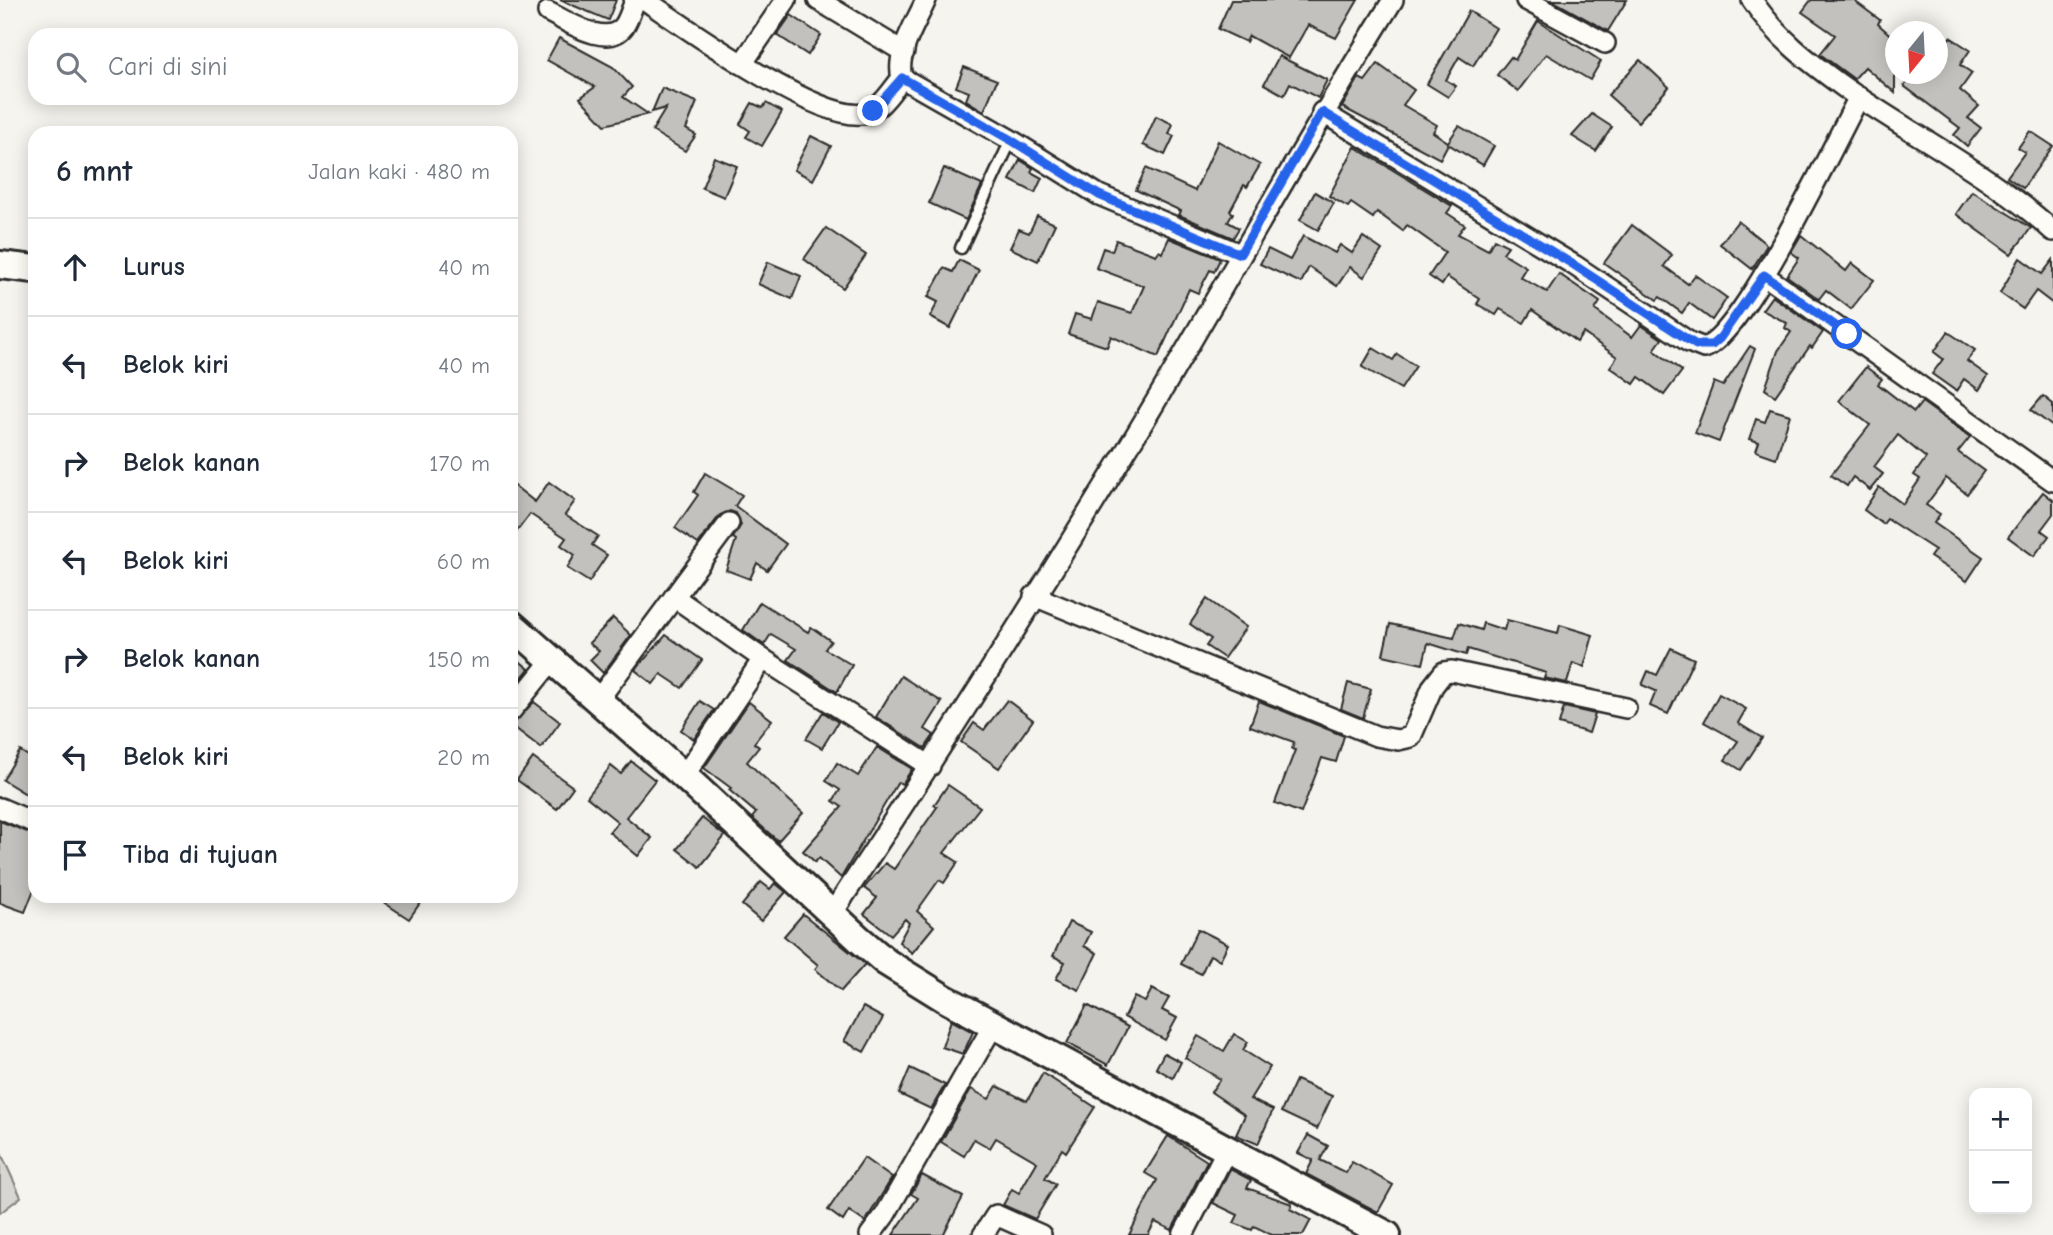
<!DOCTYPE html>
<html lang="id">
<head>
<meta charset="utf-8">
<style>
	:root { --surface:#fff; --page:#f2f2f3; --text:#1f2937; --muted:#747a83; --line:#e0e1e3 }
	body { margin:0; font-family:"Comic Neue",sans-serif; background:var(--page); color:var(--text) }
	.controls { position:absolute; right:21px; bottom:21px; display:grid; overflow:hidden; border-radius:14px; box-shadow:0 4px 18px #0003 }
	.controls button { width:63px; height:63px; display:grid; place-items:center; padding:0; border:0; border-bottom:2px solid var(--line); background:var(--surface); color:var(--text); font:35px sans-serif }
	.compass { position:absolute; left:1885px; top:21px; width:63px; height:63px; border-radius:50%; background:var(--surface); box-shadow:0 4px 18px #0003; rotate:198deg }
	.stop { position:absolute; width:21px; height:21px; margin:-16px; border:5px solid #2563eb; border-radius:50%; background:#fff }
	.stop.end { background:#2563eb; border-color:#fff; box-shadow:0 2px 7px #0008 }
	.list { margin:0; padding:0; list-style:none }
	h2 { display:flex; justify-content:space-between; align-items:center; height:91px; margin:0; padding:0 28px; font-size:30px }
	h2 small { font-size:23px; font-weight:400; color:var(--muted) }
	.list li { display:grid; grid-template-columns:46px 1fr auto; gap:21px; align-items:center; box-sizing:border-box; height:98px; padding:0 28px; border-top:2px solid var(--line) }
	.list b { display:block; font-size:26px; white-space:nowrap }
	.list em { font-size:23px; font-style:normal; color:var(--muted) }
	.icon { flex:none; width:38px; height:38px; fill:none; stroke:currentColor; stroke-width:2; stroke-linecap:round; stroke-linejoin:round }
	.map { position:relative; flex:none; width:2053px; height:1235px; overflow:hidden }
	.search { position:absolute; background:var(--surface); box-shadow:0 4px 18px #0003; left:28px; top:28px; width:490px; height:77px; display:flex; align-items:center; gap:18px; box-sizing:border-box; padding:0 24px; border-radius:21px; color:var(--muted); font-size:26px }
	.panel { position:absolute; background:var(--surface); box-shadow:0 4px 18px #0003; left:28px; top:126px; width:490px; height:777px; border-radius:21px }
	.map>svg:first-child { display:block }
</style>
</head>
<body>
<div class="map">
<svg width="2053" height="1235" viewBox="0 0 2053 1235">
	<rect width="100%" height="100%" fill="#f5f4ef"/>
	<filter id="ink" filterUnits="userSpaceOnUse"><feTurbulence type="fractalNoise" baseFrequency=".0143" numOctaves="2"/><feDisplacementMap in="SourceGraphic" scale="14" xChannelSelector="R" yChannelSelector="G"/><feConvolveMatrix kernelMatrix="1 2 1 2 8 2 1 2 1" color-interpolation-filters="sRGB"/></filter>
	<g filter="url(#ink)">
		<!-- green -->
		<polygon fill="#d7d6d2" stroke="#81807e" stroke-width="2" points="0,1151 21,1197 0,1213"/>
		<!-- building -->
		<g fill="#c2c1be" stroke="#2b2b2b" stroke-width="2">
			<polygon points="560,0 616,0 608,20"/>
			<polygon points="1231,0 1358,0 1336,38 1308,25 1289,58 1249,36 1246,42 1218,29"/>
			<polygon points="1552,0 1627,0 1608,31"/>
			<polygon points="1811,0 1853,0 1880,20 1878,24 1895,39 1895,93 1865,67 1854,79 1820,54 1835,35 1802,12"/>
			<polygon points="1469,11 1496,28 1473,66 1459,57 1446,80 1456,86 1448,97 1427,84"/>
			<polygon points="791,15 821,35 808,55 777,35"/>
			<polygon points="1538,21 1601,61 1590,80 1546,54 1518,91 1497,75 1511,57 1515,60"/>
			<polygon points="1950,37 1970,50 1960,65 1972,73 1960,90 1979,106 1968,118 1981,128 1967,146 1954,135 1960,128 1904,86 1914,74 1937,74 1937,39 1945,44"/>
			<polygon points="559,38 613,67 632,87 623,97 648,114 605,125 580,98 595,87 547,60"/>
			<polygon points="1279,56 1327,80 1318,98 1290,83 1284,95 1264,84"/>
			<polygon points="1640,60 1669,87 1638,122 1608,95"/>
			<polygon points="1378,64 1414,90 1403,105 1437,125 1433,132 1448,142 1459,126 1494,146 1483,165 1448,144 1440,159 1342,107 1359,78 1365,81"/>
			<polygon points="964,67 997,80 984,111 966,100 969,92 956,87"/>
			<polygon points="662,88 697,102 686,129 696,135 685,151 652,131 666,108 652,112"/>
			<polygon points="752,103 763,108 766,103 782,112 762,146 746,137 750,131 740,124"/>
			<polygon points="1592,114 1612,127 1596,151 1572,136"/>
			<polygon points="1156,116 1173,124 1169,134 1174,136 1165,155 1143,145"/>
			<polygon points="2030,131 2053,146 2023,188 2007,177 2025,152 2018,148"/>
			<polygon points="811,136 831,146 813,180 794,170"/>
			<polygon points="1218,141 1260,165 1247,187 1244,185 1230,211 1233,213 1228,222 1239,228 1233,238 1179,215 1181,211 1136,190 1146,168 1195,191"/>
			<polygon points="1355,147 1452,206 1447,213 1465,225 1458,234 1488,250 1494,239 1508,246 1503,253 1526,267 1520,277 1547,292 1559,274 1600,302 1595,310 1632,337 1641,325 1662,339 1654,350 1682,371 1664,395 1639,377 1634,384 1610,367 1617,357 1583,333 1577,342 1532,310 1524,323 1500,309 1496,315 1477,304 1480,299 1447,277 1442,285 1429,276 1445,252 1407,225 1403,231 1377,212 1373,218 1351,203 1348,207 1329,196"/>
			<polygon points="714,157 737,166 724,197 702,188"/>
			<polygon points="1020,160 1033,168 1031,172 1042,178 1035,193 1010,180"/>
			<polygon points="944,168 982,185 966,220 929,203"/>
			<polygon points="1972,191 2031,228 2011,254 1956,214"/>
			<polygon points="1315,192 1334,203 1318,230 1300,220"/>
			<polygon points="1037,216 1055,224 1038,261 1010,248 1019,229 1029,233"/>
			<polygon points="1738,221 1767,245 1752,269 1720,244"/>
			<polygon points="1632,225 1672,255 1664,266 1688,284 1695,275 1727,298 1712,320 1689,303 1682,313 1660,297 1657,300 1604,263"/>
			<polygon points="826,228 866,255 843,288 804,259"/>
			<polygon points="1801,235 1846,271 1852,263 1874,280 1851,309 1826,290 1819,299 1787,276 1799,258 1791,252"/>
			<polygon points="1303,236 1335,253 1340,245 1352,253 1363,237 1382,250 1364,277 1350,267 1337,286 1309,267 1301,283 1260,264 1268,249 1290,260"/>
			<polygon points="1169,238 1220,259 1214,272 1210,270 1198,293 1189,289 1158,357 1111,336 1107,347 1068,334 1075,314 1092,319 1098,302 1132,313 1144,286 1096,268 1103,248 1112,251 1116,240 1156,255 1159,251 1162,253"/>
			<polygon points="2020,258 2042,274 2053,260 2053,304 2036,291 2023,309 2000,293"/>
			<polygon points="959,260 979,270 950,328 930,317 938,302 928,297 944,268 953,272"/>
			<polygon points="768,262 801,276 792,299 758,284"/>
			<polygon points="1772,296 1823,332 1812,348 1810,346 1775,396 1765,389 1778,351 1791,332 1785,328 1787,323 1762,310"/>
			<polygon points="1948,332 1975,350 1967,361 1988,376 1979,390 1964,379 1956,391 1932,374 1943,359 1934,352"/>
			<polygon points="1750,346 1755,349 1719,442 1695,433 1714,382 1723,386"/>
			<polygon points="1373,348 1393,360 1397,354 1416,366 1401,389 1362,367"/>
			<polygon points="1866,367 1882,379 1878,384 1914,412 1922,402 1970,437 1958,452 1984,471 1967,494 1946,478 1926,505 1940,514 1934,523 1983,557 1967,581 1930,557 1935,550 1887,519 1883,524 1864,510 1879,487 1903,504 1920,479 1914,475 1926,458 1898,435 1874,467 1883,474 1870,490 1853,477 1847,486 1831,475 1870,425 1839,401"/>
			<polygon points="2043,396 2053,404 2053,427 2031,410"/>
			<polygon points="1770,409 1790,415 1776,458 1756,451 1759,442 1749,439 1756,419 1765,422"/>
			<polygon points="705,473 742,495 735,506 786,544 767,570 757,563 750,579 726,570 736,540 733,538 741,525 736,513 730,511 720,515 698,544 675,528 698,495 694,492"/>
			<polygon points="549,482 575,501 565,515 598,536 592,545 607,555 589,582 567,568 575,555 561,545 566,538 530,514 511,539 511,483 535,502"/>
			<polygon points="2043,492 2053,500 2053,514 2041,530 2049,536 2034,556 2008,537"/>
			<polygon points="1207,599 1246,627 1224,658 1206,646 1211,639 1190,624"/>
			<polygon points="760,602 808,632 811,627 831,641 825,649 852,665 837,692 788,660 796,649 771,634 764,645 743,630"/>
			<polygon points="613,618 631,635 603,673 590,660 599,651 589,643"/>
			<polygon points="1507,620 1558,633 1560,625 1593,635 1584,667 1573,663 1567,683 1544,678 1546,673 1468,649 1466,655 1428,643 1423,664 1383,655 1390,624 1454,638 1459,623 1481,630 1483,623 1504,630"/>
			<polygon points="666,635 702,660 682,688 661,674 653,684 635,670"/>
			<polygon points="1671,648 1694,659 1668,714 1650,706 1656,691 1642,685 1648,671 1657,675"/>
			<polygon points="511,654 529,669 511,691"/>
			<polygon points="901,676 942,702 925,729 934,735 925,748 876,717"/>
			<polygon points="1348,683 1371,689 1363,718 1341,709"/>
			<polygon points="1719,694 1746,709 1738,723 1762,738 1741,770 1725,760 1738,741 1704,722"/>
			<polygon points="1007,700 1033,720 999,768 961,742 974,723 984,730"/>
			<polygon points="700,701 714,710 694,739 681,730"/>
			<polygon points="1259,701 1344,736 1336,762 1322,758 1301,813 1275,803 1295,750 1292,749 1294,742 1250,726"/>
			<polygon points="534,702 560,722 541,748 511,725"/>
			<polygon points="749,702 772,720 754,743 759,747 747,762 803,813 778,841 752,818 756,813 729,790 731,788 704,768"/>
			<polygon points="1564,707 1595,714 1589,733 1559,724"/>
			<polygon points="823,712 838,722 822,748 806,739"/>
			<polygon points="877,747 912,769 902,784 898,782 841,878 819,858 815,862 803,851 842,807 833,801 840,790 826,781 837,763 858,776"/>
			<polygon points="20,751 35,760 35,779 26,794 3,780"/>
			<polygon points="533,758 573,787 557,809 517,780"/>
			<polygon points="631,761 655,780 626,817 652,838 638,856 609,832 618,822 587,797 611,766 621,774"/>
			<polygon points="948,785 980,807 944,853 958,862 944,883 939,880 917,911 934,926 912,953 899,942 909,923 905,919 891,935 864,914 877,898 864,888 885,863 894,869 937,807 934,805"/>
			<polygon points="702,818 725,836 700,867 677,849"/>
			<polygon points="0,821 35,835 35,887 25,912 0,903"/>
			<polygon points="761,882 770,889 775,883 786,892 761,921 742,905"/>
			<polygon points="374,896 425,896 409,919"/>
			<polygon points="803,914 865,964 841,991 815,969 818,965 784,936"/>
			<polygon points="1069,922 1091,932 1084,946 1097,953 1079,990 1056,979 1065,962 1053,956"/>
			<polygon points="1198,929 1228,944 1220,960 1210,955 1201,974 1181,964"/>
			<polygon points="1152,989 1169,998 1162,1010 1177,1018 1165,1040 1124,1017 1134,997 1145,1002"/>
			<polygon points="1087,1005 1128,1027 1108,1065 1067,1043"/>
			<polygon points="863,1007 883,1018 864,1052 844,1041"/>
			<polygon points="951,1020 973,1032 963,1054 942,1047"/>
			<polygon points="1234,1034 1248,1042 1243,1050 1270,1067 1250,1099 1273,1110 1258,1144 1236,1135 1245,1115 1211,1092 1220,1079 1185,1058 1198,1036 1224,1051"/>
			<polygon points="1164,1053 1181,1062 1173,1078 1156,1068"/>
			<polygon points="910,1068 945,1085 931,1109 899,1094"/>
			<polygon points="1043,1073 1095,1107 1066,1152 1062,1149 1045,1178 1056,1184 1035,1219 1003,1205 1012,1189 1019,1193 1037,1162 996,1138 990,1148 974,1139 964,1156 941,1142 971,1089 989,1099 997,1086 1027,1101"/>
			<polygon points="1296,1080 1332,1096 1317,1129 1281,1112"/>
			<polygon points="1308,1135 1328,1146 1320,1160 1346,1173 1352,1162 1393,1185 1378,1212 1306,1174 1313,1160 1298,1153"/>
			<polygon points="1168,1136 1207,1161 1172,1230 1155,1222 1148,1235 1129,1235 1157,1180 1145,1173"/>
			<polygon points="864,1158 892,1178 865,1222 849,1211 843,1221 828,1210"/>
			<polygon points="1230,1169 1251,1180 1247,1188 1292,1204 1290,1209 1311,1220 1303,1235 1272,1235 1254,1226 1252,1230 1234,1223 1238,1215 1213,1203"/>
			<polygon points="922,1175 963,1197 943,1235 893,1235 918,1198 911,1194"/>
		</g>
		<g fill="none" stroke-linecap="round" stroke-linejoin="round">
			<!-- lane casing -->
			<g stroke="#2b2b2b" stroke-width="15">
				<polyline id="lane" points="961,248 1011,140"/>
			</g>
			<!-- street casing -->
			<g stroke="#2b2b2b" stroke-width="24">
				<g id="street">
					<path d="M645,0C686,28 817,121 863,114C880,111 892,90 902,78"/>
					<polyline points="818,0 904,52"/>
					<path d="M926,0C916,23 895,54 902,78L1011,140L1099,195L1240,254"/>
					<polyline points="1526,0 1605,43"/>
					<path d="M1752,0C1777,38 1809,62 1845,88C1914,136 1991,174 2053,231"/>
					<path d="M548,12C567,21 607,49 624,26C629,19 632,8 635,0"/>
					<polyline points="742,64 786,0"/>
					<path d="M1322,112L1574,265L1689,342L1704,348C1743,336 1835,142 1859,97"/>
					<polyline points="1764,275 2053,481"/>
					<polyline points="1034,596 1376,736 1398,740 1411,737 1433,686 1444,672 1452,671 1626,708"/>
					<polyline points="674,597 763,659 930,766"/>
					<polyline points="598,700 729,523"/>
					<polyline points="511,711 552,660"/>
					<polyline points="684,776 763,659"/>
					<polyline points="0,808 35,823"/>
					<path d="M832,914C936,757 1037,597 1135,436C1222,292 1303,143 1393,0"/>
					<polyline points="870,1235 885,1215 994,1024"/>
					<polyline points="983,1235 996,1215 1041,1235"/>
					<polyline points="1183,1235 1227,1149"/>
				</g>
			</g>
			<!-- secondary casing -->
			<g stroke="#2b2b2b" stroke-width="32">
				<g id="secondary">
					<polyline points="0,265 35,269"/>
					<polyline points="511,624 684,776 859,939 886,962 944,998 1387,1235"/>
				</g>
			</g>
			<!-- lane -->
			<use href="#lane" stroke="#fdfcf7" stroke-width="10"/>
			<!-- street -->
			<use href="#street" stroke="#fdfcf7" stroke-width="19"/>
			<!-- secondary -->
			<use href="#secondary" stroke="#fdfcf7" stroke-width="26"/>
		</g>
	</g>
	<g fill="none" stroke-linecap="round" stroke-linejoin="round" filter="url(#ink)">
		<!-- route -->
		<polyline stroke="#2563eb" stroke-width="9" points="873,111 902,78 1011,140 1099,195 1240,254 1322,112 1574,265 1696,345 1712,345 1720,338 1764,275 1847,334"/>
	</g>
</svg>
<div class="controls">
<button>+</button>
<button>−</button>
</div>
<svg class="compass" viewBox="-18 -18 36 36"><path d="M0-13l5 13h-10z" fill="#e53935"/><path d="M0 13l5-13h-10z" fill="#747a83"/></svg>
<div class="stop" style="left:1847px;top:334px"></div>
<div class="stop end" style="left:873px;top:111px"></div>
<div class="search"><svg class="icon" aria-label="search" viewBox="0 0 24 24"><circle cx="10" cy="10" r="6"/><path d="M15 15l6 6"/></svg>Cari di sini</div>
<section class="panel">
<h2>6 mnt<small>Jalan kaki · 480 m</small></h2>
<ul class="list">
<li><svg class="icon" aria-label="ahead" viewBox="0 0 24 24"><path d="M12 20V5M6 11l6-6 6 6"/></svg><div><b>Lurus</b></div><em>40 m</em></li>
<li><svg class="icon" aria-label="left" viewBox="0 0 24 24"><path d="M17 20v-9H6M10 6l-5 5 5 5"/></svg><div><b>Belok kiri</b></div><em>40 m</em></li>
<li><svg class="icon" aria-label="right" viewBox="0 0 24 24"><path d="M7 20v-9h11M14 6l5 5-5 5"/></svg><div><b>Belok kanan</b></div><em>170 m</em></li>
<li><svg class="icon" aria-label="left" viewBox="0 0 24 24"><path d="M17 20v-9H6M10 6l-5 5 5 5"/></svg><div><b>Belok kiri</b></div><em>60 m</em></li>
<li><svg class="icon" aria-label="right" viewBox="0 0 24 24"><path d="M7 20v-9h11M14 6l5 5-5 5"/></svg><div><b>Belok kanan</b></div><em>150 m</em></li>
<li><svg class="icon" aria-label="left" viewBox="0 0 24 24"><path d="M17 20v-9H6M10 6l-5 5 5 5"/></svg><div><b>Belok kiri</b></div><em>20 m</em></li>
<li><svg class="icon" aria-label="arrive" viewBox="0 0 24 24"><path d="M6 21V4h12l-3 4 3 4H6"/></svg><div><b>Tiba di tujuan</b></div></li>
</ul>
</section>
</div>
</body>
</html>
